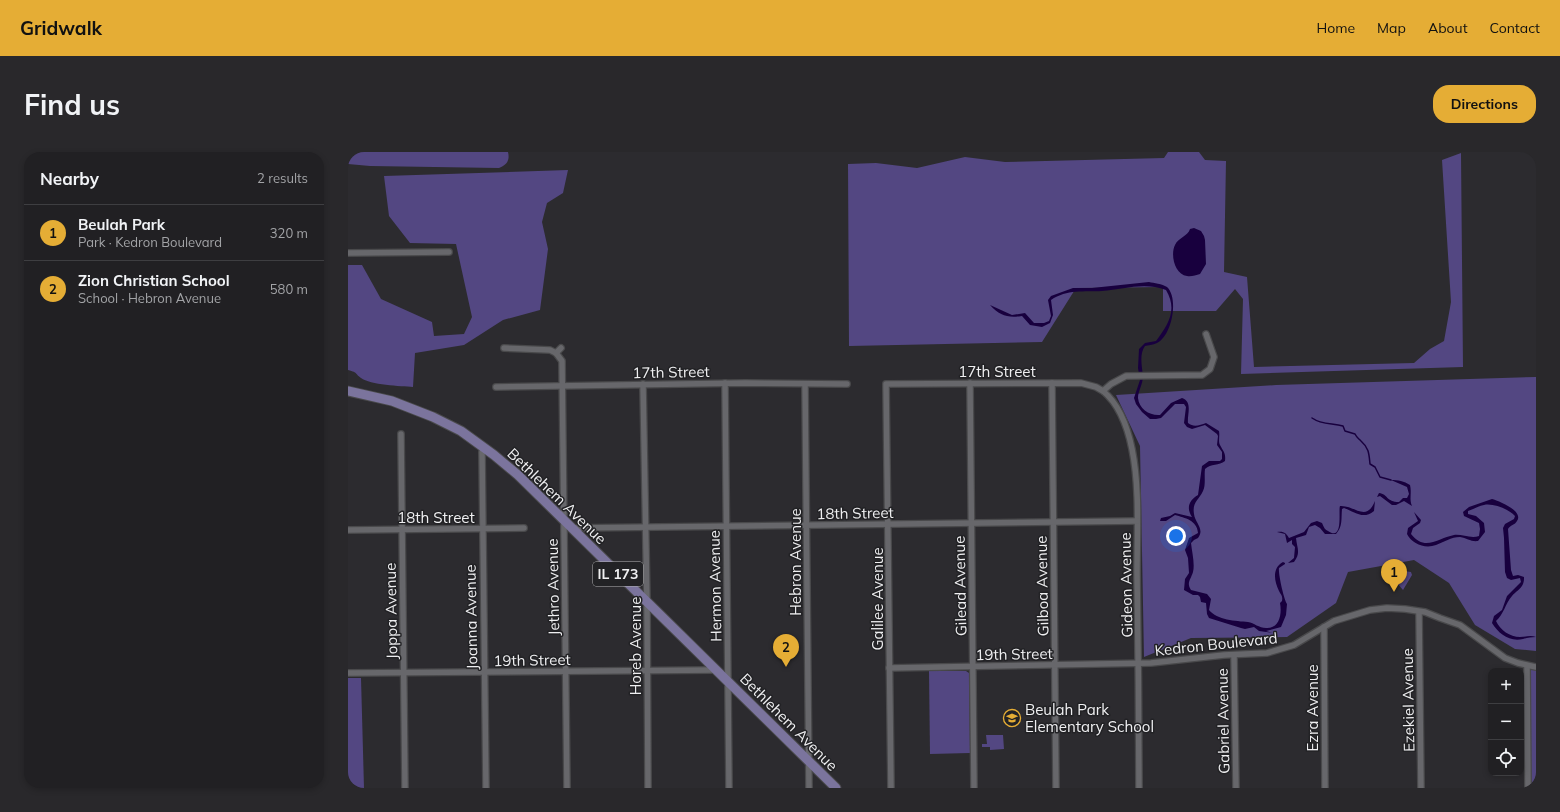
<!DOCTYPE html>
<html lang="en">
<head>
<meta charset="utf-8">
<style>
	:root { --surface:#212023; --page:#29282b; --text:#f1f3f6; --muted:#a2a3a6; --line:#3e3e41; --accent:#e5ad35 }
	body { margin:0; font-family:Mulish,sans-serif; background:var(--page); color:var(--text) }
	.controls { position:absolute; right:12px; bottom:12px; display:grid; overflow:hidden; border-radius:8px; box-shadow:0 2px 6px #0003 }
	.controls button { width:36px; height:36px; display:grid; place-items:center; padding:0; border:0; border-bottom:1px solid var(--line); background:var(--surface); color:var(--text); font:20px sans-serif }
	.you { position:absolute; left:828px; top:384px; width:14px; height:14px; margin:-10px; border:3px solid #fff; border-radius:50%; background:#1a73e8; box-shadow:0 0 0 6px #1a73e833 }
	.badge { display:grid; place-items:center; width:26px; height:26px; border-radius:50%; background:var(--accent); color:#111; font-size:13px; font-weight:700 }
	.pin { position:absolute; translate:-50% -33px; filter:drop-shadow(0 1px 2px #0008) }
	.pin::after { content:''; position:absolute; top:21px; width:14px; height:12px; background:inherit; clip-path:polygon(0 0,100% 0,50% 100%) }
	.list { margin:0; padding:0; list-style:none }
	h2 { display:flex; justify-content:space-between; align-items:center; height:52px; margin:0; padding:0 16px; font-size:17px }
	h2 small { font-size:13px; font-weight:400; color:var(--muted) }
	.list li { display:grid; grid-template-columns:26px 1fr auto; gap:12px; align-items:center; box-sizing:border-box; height:56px; padding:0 16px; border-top:1px solid var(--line) }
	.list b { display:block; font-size:15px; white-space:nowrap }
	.list p { margin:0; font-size:13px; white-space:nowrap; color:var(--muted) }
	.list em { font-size:13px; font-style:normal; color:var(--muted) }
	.icon { flex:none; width:22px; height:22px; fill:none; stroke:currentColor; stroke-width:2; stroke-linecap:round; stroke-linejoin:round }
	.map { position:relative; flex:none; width:1188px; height:636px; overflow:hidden; border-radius:16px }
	header { display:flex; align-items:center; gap:24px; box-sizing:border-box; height:56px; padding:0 20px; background:var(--accent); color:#111 }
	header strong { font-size:19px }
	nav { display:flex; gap:22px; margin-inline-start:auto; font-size:14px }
	.intro { display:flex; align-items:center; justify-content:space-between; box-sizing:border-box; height:96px; padding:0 24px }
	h1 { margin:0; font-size:28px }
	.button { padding:10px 18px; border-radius:16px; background:var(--accent); color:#111; font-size:14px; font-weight:700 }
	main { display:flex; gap:24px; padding:0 24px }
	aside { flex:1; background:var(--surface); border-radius:16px; box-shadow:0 2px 6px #0003 }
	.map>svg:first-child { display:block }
</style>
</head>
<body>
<header>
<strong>Gridwalk</strong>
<nav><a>Home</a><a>Map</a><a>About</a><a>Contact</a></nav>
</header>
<div class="intro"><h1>Find us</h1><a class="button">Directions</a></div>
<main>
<aside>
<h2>Nearby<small>2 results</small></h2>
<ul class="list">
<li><span class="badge">1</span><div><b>Beulah Park</b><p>Park · Kedron Boulevard</p></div><em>320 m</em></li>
<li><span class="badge">2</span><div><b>Zion Christian School</b><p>School · Hebron Avenue</p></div><em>580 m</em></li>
</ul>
</aside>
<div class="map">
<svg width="1188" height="636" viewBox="0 0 1188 636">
	<rect width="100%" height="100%" fill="#2c2b2f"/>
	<!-- green -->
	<g fill="#534782">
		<path d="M0,0H160C162,8 159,13 151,16L22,14L0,12Z"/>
		<polygon points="820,0 851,0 857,8 878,9 876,120 899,125 906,215 1066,211 1082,197 1096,189 1103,150 1094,8 1113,1 1115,215 893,222 895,147 887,137 868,159 815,159 815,135 728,136 694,190 501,194 500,12 528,11 569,16 617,5 657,10 816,6"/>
		<path d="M220,18L215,41L199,51L194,70L200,97L192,158L155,168L116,193L67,201L65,235C53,234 22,233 13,226C6,221 11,221 0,218V113H14L33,147L84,170L86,184L116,182L124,165L108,92L62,91L41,64L36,24Z"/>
		<polygon points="1188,225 1188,499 1167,497 1127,473 1101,431 1066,408 1000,420 988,451 939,485 843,486 796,505 792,294 768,243 928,233"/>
		<polygon points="1049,418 1063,420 1064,423 1055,438 1043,424"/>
		<polygon points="1179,514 1188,515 1188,636 1181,636"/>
		<polygon points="581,519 618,519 621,521 622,601 582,602"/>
		<polygon points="0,526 13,526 16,636 0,636"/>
		<polygon points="638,583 655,583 656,597 642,598 642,595 634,595 634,592 639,592"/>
	</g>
	<!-- water -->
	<g fill="#18003e">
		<path d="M846,76L853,79L856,84L857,88L858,112L852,122C848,123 843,125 839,124C827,123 822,103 827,93C830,86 840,84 842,77Z"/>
		<path d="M801,130C806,131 814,132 819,135C831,146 824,184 809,191C805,193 800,193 797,194C791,202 794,215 795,224C795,232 790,239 790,246C791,257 802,264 812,263L823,251L834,246C845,250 839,262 840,271C846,276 852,273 858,271L871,279C872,284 870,289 872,293C875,299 878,301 877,309C871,314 863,311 857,317C856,323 858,333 855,339C851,348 844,350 846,362C847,371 857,377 850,386L846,388L843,391C844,400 847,412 845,420C843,427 838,431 843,438L859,442L863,447L861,458C869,468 888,469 900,470C906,471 911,476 918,476C932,477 934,461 932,451L934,449C935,444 933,443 931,439C926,429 924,416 935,410L937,411V412L931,416C930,421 936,448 939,452L938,463L933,475L918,479L925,481L911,479L906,475L897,477L893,476L861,466L859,462L858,451L853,450L852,445L850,443H845L836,438L837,427L841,421L840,406L837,398L841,386L850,381C849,368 837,366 827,363L818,369H812L813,366L822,364L827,361L844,365C838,356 841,348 850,343L854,314L861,309H872L874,307V300L869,293L870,284L869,282L857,273L844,277L839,275L836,271L838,255L836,252H827L813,266L808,267H802L794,260L788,252L786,246L792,228L790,216L791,197L797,191L808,189C820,173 830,158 818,138C797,130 776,137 754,139C736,140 719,137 703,148L705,163L702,171L694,175L682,173L674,164C660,166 652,164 642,153L664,163L677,161L686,171H696L701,169L703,164L700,148L703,144L725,136H744Z"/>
		<path d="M1043,328C1050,328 1056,329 1062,333C1064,341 1061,347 1064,354L1056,349L1048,353H1044L1032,344L1029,345L1031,341C1040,342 1038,350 1051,350L1055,346H1059L1061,342L1059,335Z"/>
		<path d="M1144,347C1151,349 1176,359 1169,369C1167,373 1162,373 1160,377L1163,418L1165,424L1170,423L1176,425C1176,428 1176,429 1175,432C1173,437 1167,440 1164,444C1157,452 1156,462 1148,469C1152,478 1162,485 1172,485C1178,485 1182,483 1188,485C1183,485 1179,486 1175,487C1161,490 1151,482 1144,471L1146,464L1154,458L1159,444L1173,430L1172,426L1163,428L1159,426L1157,420L1156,386L1155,376L1157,372L1166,367L1167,364C1161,357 1145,351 1136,353C1131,354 1126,357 1120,359V362L1128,364L1136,371L1137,380L1130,389C1123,390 1119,386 1112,385C1103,385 1096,390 1088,393C1077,397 1064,392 1059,382L1060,376L1070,369L1066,360L1073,368L1072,371L1065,376L1063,382C1077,400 1090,386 1106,383C1114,382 1123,387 1131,384L1132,377L1131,371L1116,364L1115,360L1121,355Z"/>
		<path d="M1027,349L1026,359C1015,368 1007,360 996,356L994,357C993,367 995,374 988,382H977L972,376L967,373L961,375L958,383L948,386C949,396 953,401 946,410L940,411L946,406L947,395L944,392V388L939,391L937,382L929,380C936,379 938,381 941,386L956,380L963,371L969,369L974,371C976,375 976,377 980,379C996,390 990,358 992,354C1007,353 1018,371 1027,349Z"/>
	</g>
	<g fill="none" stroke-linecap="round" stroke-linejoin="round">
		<!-- stream -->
		<path stroke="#18003e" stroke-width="1.5" d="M964,266C974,273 984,271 995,274L997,279L1007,282C1009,286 1010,286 1013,289C1021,296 1021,302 1022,312L1027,315L1032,325L1043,328"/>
		<!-- minor casing -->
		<g stroke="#49494b" stroke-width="8">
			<g id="minor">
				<polyline points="0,101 101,100"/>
				<polyline points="156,196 202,198 208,201 214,209 219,636"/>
				<polyline points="208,201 213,196"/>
				<polyline points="377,231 381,636"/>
				<polyline points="622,231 626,636"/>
				<polyline points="704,231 708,636"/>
				<polyline points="295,232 299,451 300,636"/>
				<polyline points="457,232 461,636"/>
				<polyline points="148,235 397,231 499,232"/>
				<path d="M755,239C772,253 780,277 784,297C792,336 789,382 789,421C790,493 791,564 791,636"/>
				<polyline points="53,282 57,636"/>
				<polyline points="136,295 134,300 138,636"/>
				<polyline points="225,376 789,369"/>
				<polyline points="0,378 176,376"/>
				<polyline points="1071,460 1073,636"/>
				<polyline points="976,475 977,636"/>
				<polyline points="886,503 888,636"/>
				<polyline points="1179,514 1180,636"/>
				<polyline points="541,516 803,511 876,503 919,501 946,493 986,469 1022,458 1039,456 1057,457 1077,460 1092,466 1112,473 1157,506 1170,511 1188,515"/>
				<polyline points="0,521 367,518"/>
				<polyline points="543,636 538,232 733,231 748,235 755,239 763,232 778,224 854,223 862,217 866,205 858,182"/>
			</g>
		</g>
		<!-- primary casing -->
		<g stroke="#49494b" stroke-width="11">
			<polyline id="primary" points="0,239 44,249 85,265 113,279 146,303 170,323 228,380 488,636"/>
		</g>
		<!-- minor -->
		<use href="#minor" stroke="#67676b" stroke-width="5.5"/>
		<!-- primary -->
		<use href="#primary" stroke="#7b749d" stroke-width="9"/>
	</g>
	<!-- icons -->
	<defs>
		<g id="school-ring" transform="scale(0.9)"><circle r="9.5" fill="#222225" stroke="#e5ad35" stroke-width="1.5"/><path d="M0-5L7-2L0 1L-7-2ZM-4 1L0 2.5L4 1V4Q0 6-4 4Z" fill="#e5ad35"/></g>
	</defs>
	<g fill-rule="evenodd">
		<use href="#school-ring" x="664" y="566"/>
	</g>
	<g text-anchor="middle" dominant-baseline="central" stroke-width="3" stroke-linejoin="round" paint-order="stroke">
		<!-- shield labels -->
		<rect fill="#222225" stroke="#b2b2b4" stroke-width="1" x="245" y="410" width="50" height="24" rx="3"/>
		<g font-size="14" font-weight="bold" fill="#efeff1">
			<text x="270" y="422">IL 173</text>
		</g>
		<!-- street labels -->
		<g font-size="15" fill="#efeff1" stroke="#222225">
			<text x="649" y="219">17th Street</text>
			<text transform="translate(323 220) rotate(-1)">17th Street</text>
			<text transform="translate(209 344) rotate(44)">Bethlehem Avenue</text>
			<text transform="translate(507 361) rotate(-1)">18th Street</text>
			<text x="88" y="365">18th Street</text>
			<text transform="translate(447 410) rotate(-90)">Hebron Avenue</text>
			<text transform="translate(778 433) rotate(-91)">Gideon Avenue</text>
			<text transform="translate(367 434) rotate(-91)">Hermon Avenue</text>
			<text transform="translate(612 434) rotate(-91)">Gilead Avenue</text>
			<text transform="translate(694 434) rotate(-91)">Gilboa Avenue</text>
			<text transform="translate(205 435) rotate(-91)">Jethro Avenue</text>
			<text transform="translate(529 447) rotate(-90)">Galilee Avenue</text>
			<text transform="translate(43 459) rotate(-91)">Joppa Avenue</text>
			<text transform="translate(123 465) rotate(-91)">Joanna Avenue</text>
			<text transform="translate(868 492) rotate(-6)">Kedron Boulevard</text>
			<text transform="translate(287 494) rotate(-90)">Horeb Avenue</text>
			<text transform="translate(666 502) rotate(-1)">19th Street</text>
			<text transform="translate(184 508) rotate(-1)">19th Street</text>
			<text transform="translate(1060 548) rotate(-91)">Ezekiel Avenue</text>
			<text transform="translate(964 556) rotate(-90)">Ezra Avenue</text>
			<text transform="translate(875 569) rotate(-91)">Gabriel Avenue</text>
			<text transform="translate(441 570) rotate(45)">Bethlehem Avenue</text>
		</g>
		<!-- poi labels -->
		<g font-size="15" fill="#efeff1" stroke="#222225" text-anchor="start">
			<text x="677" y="557">Beulah Park<tspan x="677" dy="17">Elementary School</tspan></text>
		</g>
	</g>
</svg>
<div class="controls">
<button>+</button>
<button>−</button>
<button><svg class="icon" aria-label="locate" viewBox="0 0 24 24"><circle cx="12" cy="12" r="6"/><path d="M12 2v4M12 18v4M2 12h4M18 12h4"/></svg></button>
</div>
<div class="you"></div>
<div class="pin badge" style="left:1046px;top:440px">1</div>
<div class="pin badge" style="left:438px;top:515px">2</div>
</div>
</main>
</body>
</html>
